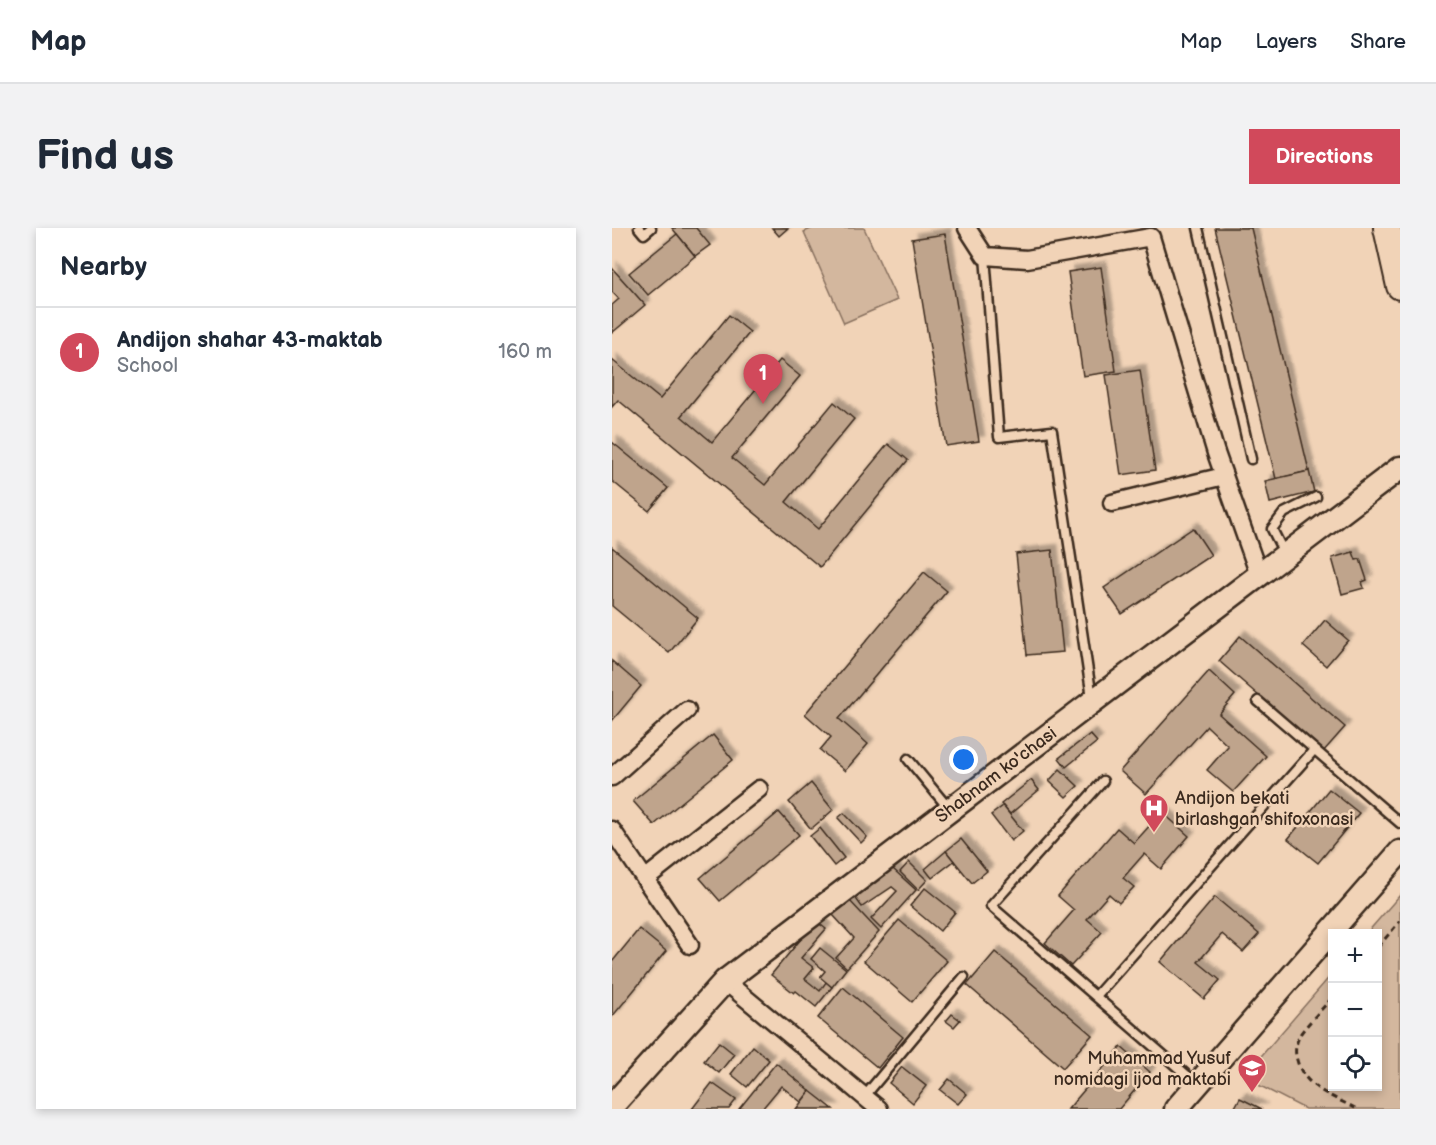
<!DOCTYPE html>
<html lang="en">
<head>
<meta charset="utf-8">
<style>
	:root { --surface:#fff; --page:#f2f2f3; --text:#1f2937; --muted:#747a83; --line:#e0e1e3; --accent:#d1495b }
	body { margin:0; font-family:"Balsamiq Sans",sans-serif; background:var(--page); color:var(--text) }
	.controls { position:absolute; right:18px; bottom:18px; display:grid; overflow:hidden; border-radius:0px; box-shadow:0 3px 9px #0003 }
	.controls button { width:54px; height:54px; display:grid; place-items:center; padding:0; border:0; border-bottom:2px solid var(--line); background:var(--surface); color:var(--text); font:30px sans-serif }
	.you { position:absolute; left:352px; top:532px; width:21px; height:21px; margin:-15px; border:4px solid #fff; border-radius:50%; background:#1a73e8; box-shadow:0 0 0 9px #1a73e833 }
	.badge { display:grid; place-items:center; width:39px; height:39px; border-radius:50%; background:var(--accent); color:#fff; font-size:20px; font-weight:700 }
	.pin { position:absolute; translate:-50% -50px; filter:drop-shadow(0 2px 3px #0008) }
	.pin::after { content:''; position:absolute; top:32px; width:21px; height:18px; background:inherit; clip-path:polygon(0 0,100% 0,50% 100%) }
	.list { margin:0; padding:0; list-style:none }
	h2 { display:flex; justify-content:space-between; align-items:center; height:78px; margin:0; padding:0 24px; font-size:26px }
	h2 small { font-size:20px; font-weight:400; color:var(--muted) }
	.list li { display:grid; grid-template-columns:39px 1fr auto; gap:18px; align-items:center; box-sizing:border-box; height:90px; padding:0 24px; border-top:2px solid var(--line) }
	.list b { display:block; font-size:22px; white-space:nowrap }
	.list p { margin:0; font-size:20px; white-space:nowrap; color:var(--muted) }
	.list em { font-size:20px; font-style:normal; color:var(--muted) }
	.icon { flex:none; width:33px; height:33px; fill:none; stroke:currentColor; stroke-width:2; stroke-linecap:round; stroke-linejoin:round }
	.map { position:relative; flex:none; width:788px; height:881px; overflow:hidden; border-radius:0px }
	header { display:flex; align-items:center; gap:36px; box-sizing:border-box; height:84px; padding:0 30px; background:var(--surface); border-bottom:2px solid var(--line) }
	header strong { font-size:28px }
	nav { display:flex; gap:33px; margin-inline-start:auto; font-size:21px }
	.intro { display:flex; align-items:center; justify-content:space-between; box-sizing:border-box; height:144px; padding:0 36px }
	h1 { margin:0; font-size:42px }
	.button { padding:15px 27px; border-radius:0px; background:var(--accent); color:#fff; font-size:21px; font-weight:700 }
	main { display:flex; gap:36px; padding:0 36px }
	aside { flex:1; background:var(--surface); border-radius:0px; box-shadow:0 3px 9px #0003 }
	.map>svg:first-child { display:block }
</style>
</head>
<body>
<header>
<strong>Map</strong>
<nav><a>Map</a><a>Layers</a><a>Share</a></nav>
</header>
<div class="intro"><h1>Find us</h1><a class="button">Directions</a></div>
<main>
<aside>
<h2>Nearby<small></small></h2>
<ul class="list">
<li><span class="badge">1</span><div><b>Andijon shahar 43-maktab</b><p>School</p></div><em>160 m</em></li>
</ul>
</aside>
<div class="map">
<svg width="788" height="881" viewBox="0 0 788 881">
	<defs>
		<filter id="shadow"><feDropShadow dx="5.5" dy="-5.5" stdDeviation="1.5" flood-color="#0004"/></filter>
	</defs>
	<rect width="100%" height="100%" fill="#f1d3b7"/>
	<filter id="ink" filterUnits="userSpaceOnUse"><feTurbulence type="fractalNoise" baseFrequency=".0167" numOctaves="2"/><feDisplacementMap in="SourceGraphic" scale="12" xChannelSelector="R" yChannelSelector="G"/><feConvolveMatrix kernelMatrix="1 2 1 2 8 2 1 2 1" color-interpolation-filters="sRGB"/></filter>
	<g filter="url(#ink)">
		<!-- green -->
		<g fill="#d3b79e" stroke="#87705e" stroke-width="1.5">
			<polygon points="201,0 252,0 285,72 232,95 192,4"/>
			<polygon points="788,667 788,881 693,881 631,849 720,746 720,858 766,858 766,706 755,705"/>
		</g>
		<!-- building -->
		<g fill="#bfa48c" stroke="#3b2a1e" stroke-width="1.5" filter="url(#shadow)">
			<polygon points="60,0 84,0 98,17 83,28"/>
			<polygon points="160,0 176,0 167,8"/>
			<polygon points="603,0 639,0 697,243 664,251"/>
			<polygon points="65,6 83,28 36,67 17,45"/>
			<polygon points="333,6 367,213 334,218 300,11"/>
			<polygon points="489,39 504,143 471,148 456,44"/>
			<polygon points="0,40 33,77 0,105 0,77 7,71 0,64"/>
			<polygon points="117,87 138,104 69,188 100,214 168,132 188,148 120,230 153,257 222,174 242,191 174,274 206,301 276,216 296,232 208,339 6,172 0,179 0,132 48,171"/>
			<polygon points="528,142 543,242 509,247 494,147"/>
			<polygon points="0,214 56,260 37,283 0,253"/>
			<polygon points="697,243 702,264 658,275 653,253"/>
			<polygon points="581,300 599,327 510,386 492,360"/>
			<polygon points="0,319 86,390 57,425 0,378"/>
			<polygon points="440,322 451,424 415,427 404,326"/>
			<polygon points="741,324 744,332 748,331 755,352 750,354 752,360 730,366 720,330"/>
			<polygon points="312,344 335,363 227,491 256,516 233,543 208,522 219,509 193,486"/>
			<polygon points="713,392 736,412 714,438 691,418"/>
			<polygon points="628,408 733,499 711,524 607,433"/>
			<polygon points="0,433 29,458 0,493"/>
			<polygon points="597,443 623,467 607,486 654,528 621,564 595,542 616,518 595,498 534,566 508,543"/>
			<polygon points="478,506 485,514 454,539 447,530"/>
			<polygon points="101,507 121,532 42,597 21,573"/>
			<polygon points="448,541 466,558 454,569 437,553"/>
			<polygon points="419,552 427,562 398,586 389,576"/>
			<polygon points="199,555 221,582 199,601 177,574"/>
			<polygon points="717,561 747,585 706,635 676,611"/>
			<polygon points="391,578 411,603 399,613 379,587"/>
			<polygon points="167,584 187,607 108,673 88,650"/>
			<polygon points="550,584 577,608 549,641 532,626 511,650 522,659 507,675 497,666 475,691 490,704 459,738 433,715 462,682 446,668 505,600 522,615"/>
			<polygon points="232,585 255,609 249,615 226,590"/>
			<polygon points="208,600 232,630 222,638 198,608"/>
			<polygon points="349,611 375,643 360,655 334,623"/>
			<polygon points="334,623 342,633 320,650 313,641"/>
			<polygon points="297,634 315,652 306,662 288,644"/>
			<polygon points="281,641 304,662 269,701 259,691 285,663 280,659 250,679 242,668"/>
			<polygon points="313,660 343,684 328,703 298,678"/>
			<polygon points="603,669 647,706 631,724 610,706 586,734 608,752 592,771 548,734"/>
			<polygon points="237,672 267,704 235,740 224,730 242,710 221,687"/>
			<polygon points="287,692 335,733 300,774 252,733"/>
			<polygon points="204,693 214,701 189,730 202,740 193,751 208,763 214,754 220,759 204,779 184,763 182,765 159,747"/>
			<polygon points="27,701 54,723 0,789 0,734"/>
			<polygon points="208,720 234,741 220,759 208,749 213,743 199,731"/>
			<polygon points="383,724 480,807 451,840 355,757"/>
			<polygon points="231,759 291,809 266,840 206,790"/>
			<polygon points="340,786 348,792 342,799 334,793"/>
			<polygon points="107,814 122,826 107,845 92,833"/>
			<polygon points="141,818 157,832 135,859 119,846"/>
			<polygon points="509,819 538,844 507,881 456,881"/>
			<polygon points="164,835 198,863 189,874 169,858 150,881 127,881"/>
			<polygon points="290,839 314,858 301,875 277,855"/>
			<polygon points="337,851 355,866 346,876 328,862"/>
			<polygon points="100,855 124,872 117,881 80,881"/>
			<polygon points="198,863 221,881 184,881"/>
			<polygon points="628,870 650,881 622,881"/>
		</g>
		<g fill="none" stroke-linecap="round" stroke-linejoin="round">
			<!-- lane casing -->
			<g stroke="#3b2a1e" stroke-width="13">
				<g id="lane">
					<polyline points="27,0 32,6 39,0"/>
					<polyline points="586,0 639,231"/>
					<polyline points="373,28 387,209 440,203 480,470"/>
					<polyline points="673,327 660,301 672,285 704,269"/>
					<polyline points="646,473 788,595"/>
					<polyline points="296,531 338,582"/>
					<polyline points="491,553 379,678 585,856"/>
					<polyline points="484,768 702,522"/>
					<polyline points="252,869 352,749"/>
				</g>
			</g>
			<!-- street casing -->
			<g stroke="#3b2a1e" stroke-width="21">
				<g id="street">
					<polyline points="355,0 373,28 415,31 539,9 604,225 647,347"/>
					<polyline points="500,275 612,248"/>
					<polyline points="0,549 75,482"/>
					<polyline points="0,602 33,651 147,561"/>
					<polyline points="33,651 78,717"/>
					<polyline points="113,753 267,881"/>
				</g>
			</g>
			<!-- secondary casing -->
			<g stroke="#3b2a1e" stroke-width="27">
				<g id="secondary">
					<polyline points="0,878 113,753 788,240"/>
					<polyline points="564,881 788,624"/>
				</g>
			</g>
			<!-- primary casing -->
			<g stroke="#3b2a1e" stroke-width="30">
				<polyline id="primary" points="775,0 788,58"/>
			</g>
			<!-- path -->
			<g stroke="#3b2a1e" stroke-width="3" stroke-dasharray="6 4.5" stroke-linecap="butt">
				<polyline points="766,719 788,693"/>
				<path d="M720,770C710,781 698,793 689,805C684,814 682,823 685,832C692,860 722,869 745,881"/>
			</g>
			<!-- lane -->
			<use href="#lane" stroke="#f1d3b7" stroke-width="8"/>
			<!-- street -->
			<use href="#street" stroke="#f1d3b7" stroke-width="16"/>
			<!-- secondary -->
			<use href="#secondary" stroke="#f1d3b7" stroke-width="22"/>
			<!-- primary -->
			<use href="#primary" stroke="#f1d3b7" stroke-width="26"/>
		</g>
	</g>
	<!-- icons -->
	<defs>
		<g id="hospital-pin" transform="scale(1.5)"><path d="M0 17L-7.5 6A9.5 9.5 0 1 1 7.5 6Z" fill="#d1495b" stroke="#f1d3b7"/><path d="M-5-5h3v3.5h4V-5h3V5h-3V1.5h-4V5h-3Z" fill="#fff"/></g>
		<g id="school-pin" transform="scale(1.5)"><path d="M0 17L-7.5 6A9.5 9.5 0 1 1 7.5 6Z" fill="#d1495b" stroke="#f1d3b7"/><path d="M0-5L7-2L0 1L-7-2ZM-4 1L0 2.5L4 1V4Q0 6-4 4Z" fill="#fff"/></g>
	</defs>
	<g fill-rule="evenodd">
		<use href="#hospital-pin" x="542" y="580"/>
		<use href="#school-pin" x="640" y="840"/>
	</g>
	<g text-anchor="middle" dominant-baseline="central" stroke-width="5" stroke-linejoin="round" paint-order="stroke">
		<!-- street labels -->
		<g font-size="18" fill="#3b2a1e" stroke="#f1d3b7">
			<text transform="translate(384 547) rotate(-37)">Shabnam ko'chasi</text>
		</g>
		<!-- poi labels -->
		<g font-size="18" fill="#3b2a1e" stroke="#f1d3b7" text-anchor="start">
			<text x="563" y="570">Аndijon bekati<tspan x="563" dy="21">birlashgan shifoxonasi</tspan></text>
			<text x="619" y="830" text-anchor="end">Muhammad Yusuf<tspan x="619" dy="21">nomidagi ijod maktabi</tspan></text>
		</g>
	</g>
</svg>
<div class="controls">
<button>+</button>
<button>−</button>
<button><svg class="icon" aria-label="locate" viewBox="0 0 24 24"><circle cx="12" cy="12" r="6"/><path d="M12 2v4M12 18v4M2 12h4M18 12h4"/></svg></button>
</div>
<div class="you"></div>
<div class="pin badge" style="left:151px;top:176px">1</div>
</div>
</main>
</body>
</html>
